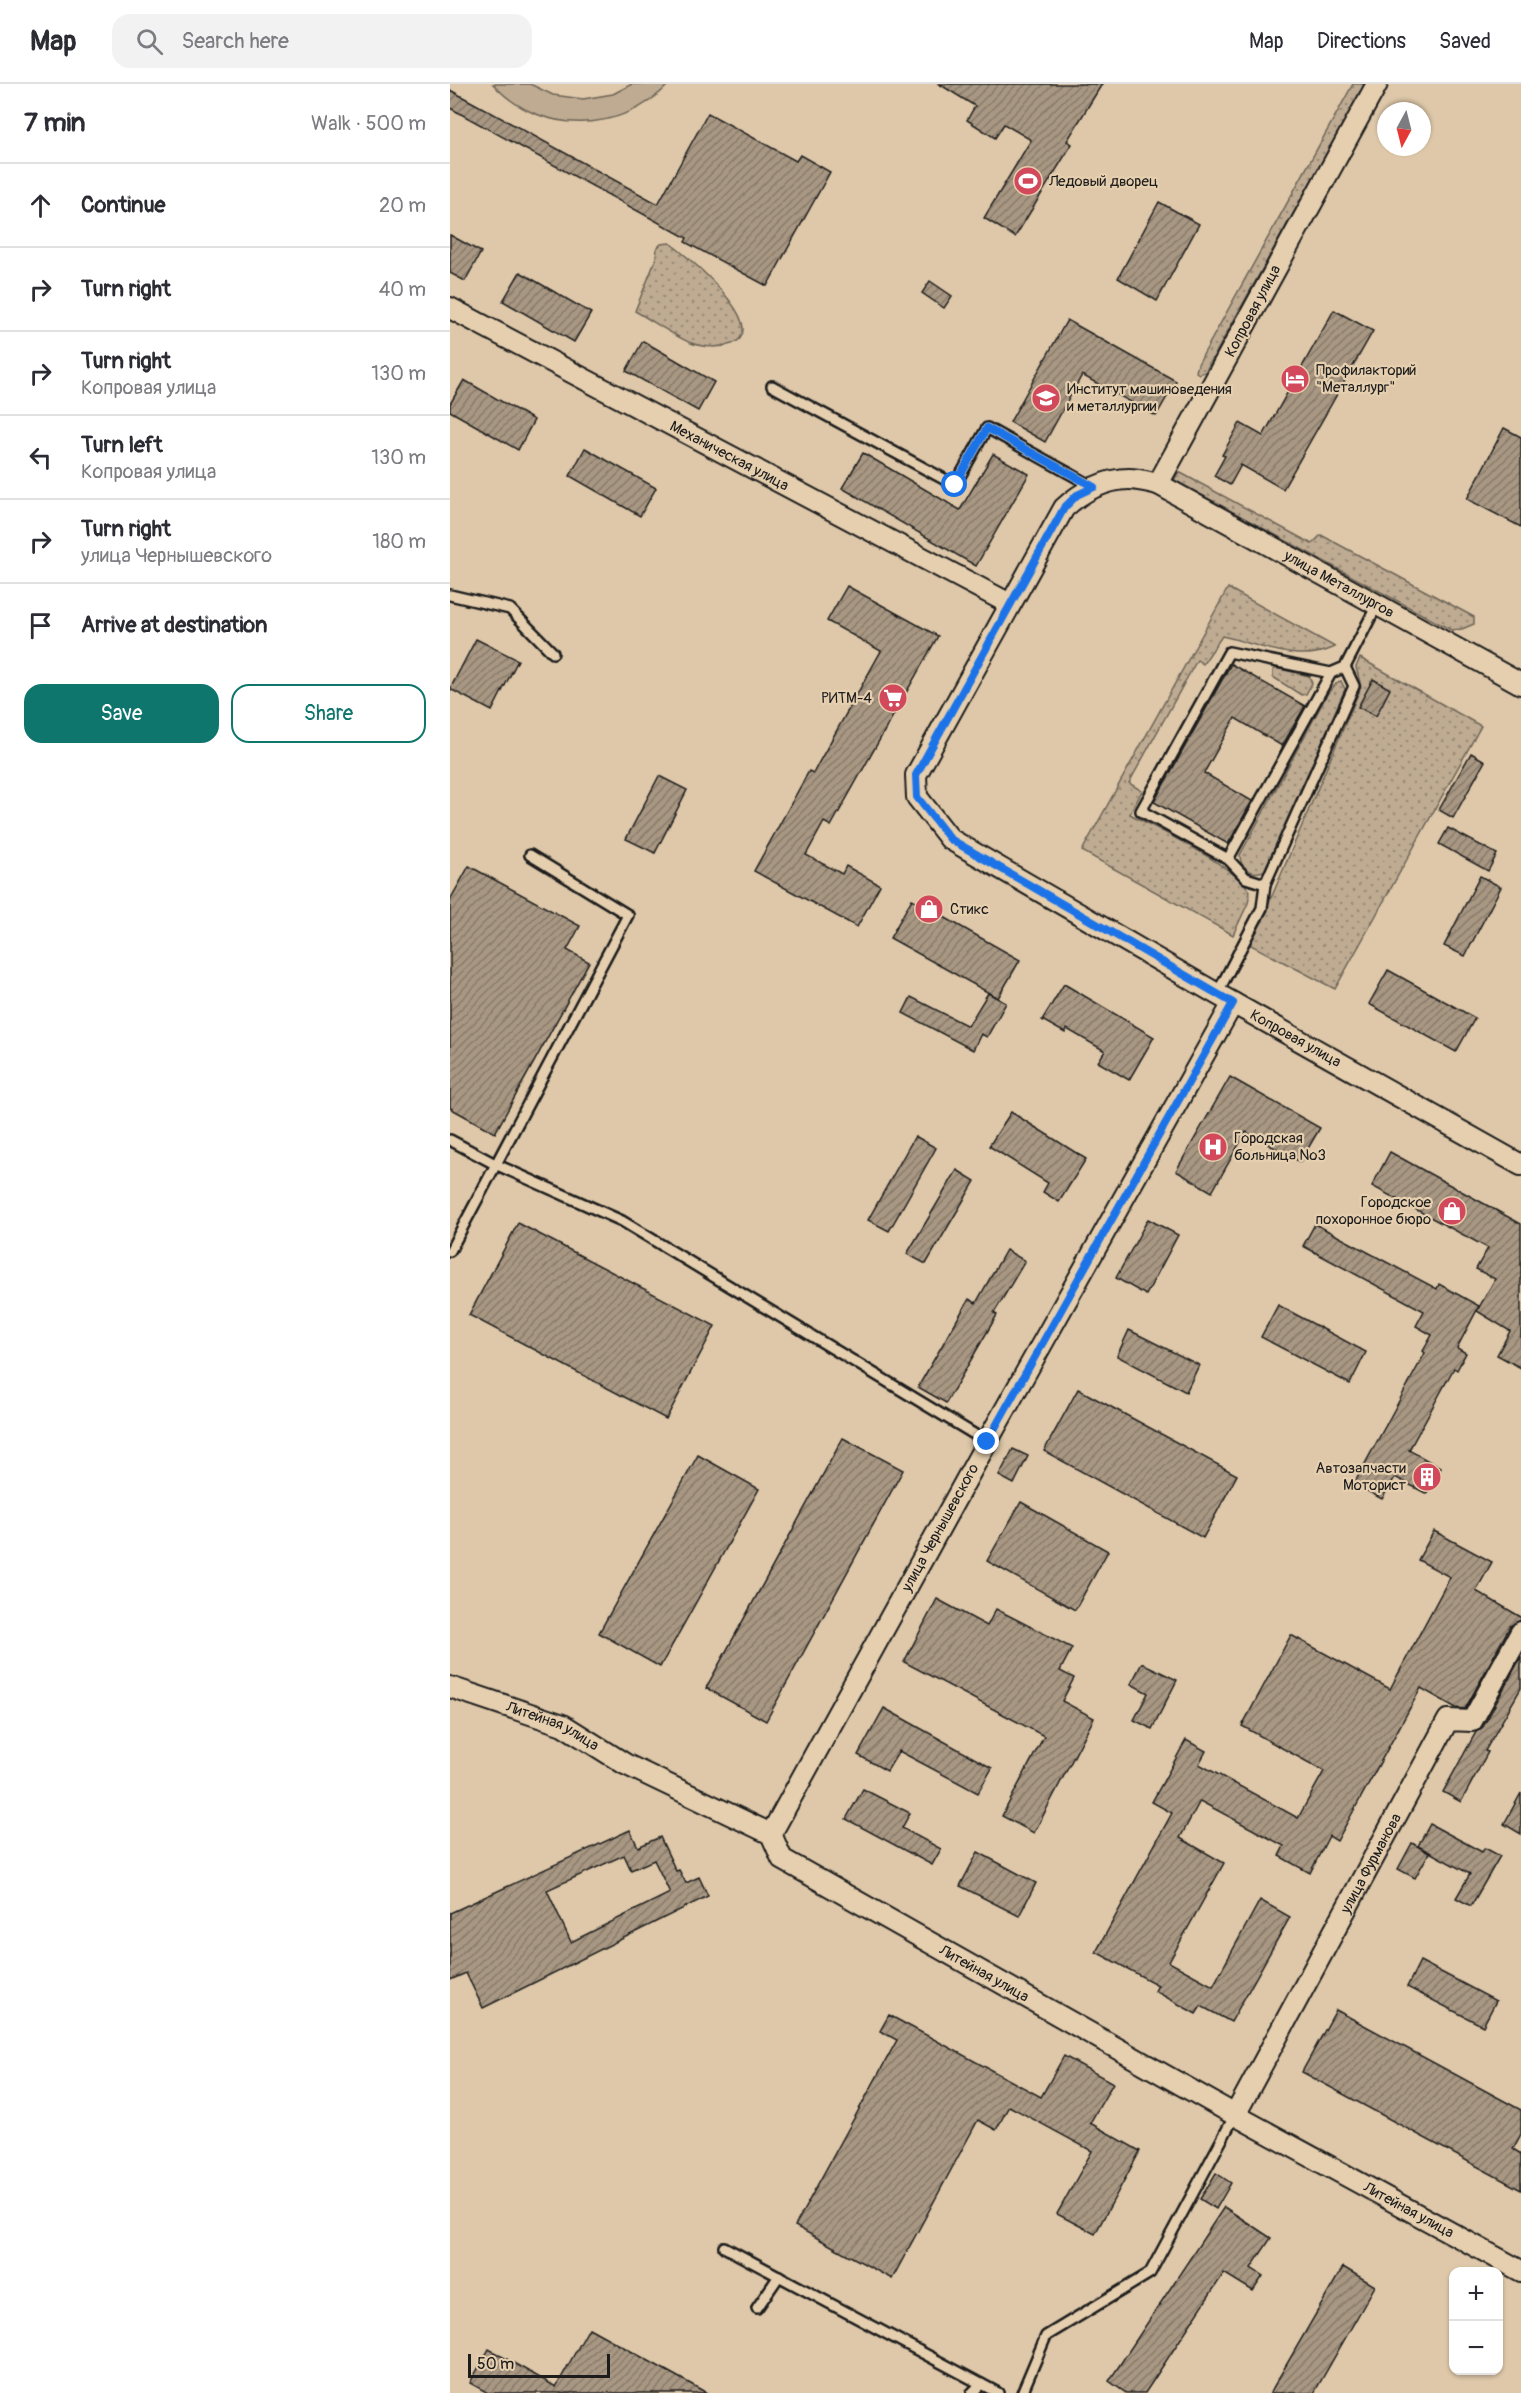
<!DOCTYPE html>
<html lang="en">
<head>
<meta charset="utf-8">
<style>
	:root { --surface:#fff; --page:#f2f2f3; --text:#2b2b33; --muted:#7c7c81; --line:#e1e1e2; --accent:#0f766e }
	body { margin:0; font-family:Pangolin,sans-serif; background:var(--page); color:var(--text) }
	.controls { position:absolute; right:18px; bottom:18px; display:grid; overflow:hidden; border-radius:12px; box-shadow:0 2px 4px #0004 }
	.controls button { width:54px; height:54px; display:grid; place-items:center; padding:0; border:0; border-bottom:2px solid var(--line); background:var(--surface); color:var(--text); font:30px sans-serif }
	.compass { position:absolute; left:927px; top:18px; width:54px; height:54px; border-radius:50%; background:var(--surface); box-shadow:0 2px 4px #0004; rotate:187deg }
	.scale { position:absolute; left:18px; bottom:15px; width:142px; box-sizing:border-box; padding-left:6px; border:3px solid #1c1c1c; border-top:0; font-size:16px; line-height:21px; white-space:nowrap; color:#1c1c1c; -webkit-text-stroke:4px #e6cfaf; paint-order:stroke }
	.stop { position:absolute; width:18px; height:18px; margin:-14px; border:4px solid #1a73e8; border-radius:50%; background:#fff }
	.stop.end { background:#1a73e8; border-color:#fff; box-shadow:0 2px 6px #0008 }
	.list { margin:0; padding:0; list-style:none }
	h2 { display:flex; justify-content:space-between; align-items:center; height:78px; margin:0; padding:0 24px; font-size:26px }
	h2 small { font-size:20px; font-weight:400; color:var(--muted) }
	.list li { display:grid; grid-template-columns:39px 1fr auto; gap:18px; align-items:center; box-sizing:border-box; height:84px; padding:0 24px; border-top:2px solid var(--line) }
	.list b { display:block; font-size:22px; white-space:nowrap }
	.list p { margin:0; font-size:20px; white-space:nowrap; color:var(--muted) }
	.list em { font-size:20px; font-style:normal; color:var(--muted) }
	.actions { display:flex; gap:12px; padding:18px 24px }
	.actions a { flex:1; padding:14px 0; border:2px solid var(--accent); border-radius:18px; text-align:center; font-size:21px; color:var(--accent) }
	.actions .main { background:var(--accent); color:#fff }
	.icon { flex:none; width:33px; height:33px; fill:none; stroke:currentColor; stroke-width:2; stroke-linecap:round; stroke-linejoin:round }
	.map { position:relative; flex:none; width:1071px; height:2309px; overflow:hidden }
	header { display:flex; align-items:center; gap:36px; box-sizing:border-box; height:84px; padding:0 30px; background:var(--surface); border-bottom:2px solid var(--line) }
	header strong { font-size:28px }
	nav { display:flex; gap:33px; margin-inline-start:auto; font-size:21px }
	.search { width:420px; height:54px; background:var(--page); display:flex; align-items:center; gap:15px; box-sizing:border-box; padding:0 21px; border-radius:18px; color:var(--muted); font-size:22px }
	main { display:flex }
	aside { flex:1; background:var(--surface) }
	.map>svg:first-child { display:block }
</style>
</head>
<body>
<header>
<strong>Map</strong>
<div class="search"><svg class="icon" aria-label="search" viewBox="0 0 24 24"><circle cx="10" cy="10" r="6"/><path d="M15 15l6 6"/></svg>Search here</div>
<nav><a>Map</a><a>Directions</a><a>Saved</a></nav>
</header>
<main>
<aside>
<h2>7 min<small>Walk · 500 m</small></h2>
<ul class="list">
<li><svg class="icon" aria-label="ahead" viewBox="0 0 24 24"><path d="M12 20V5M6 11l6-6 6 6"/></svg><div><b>Continue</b></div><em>20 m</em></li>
<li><svg class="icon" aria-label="right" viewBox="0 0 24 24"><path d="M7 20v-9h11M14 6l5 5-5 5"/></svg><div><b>Turn right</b></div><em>40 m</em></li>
<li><svg class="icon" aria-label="right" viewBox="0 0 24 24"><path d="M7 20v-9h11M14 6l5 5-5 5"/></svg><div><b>Turn right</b><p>Копровая улица</p></div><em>130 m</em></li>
<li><svg class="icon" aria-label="left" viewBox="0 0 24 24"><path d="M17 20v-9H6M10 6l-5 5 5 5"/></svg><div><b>Turn left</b><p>Копровая улица</p></div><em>130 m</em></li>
<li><svg class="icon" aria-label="right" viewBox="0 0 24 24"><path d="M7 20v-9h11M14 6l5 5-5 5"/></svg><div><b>Turn right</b><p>улица Чернышевского</p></div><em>180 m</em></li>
<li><svg class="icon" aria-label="arrive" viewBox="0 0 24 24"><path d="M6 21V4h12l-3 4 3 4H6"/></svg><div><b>Arrive at destination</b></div></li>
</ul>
<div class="actions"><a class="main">Save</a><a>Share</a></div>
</aside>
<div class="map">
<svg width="1071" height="2309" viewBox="0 0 1071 2309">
	<defs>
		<pattern id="grass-dots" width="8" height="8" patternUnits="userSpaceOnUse" patternTransform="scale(1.5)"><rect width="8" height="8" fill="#beab92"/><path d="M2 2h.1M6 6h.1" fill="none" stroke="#9a8a76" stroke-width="1.8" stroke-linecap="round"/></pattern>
		<pattern id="building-hatch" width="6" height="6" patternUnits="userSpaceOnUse" patternTransform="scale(1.5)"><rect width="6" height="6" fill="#a89782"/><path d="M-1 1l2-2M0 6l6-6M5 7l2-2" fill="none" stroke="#887a6a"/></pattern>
	</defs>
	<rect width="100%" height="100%" fill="#dec8a9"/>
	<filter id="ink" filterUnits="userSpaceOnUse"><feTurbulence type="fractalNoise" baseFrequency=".0167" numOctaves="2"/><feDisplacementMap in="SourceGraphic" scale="12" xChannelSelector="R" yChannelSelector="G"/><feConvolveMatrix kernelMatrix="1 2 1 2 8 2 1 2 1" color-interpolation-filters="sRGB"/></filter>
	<g filter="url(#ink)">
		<!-- grass -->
		<g fill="url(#grass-dots)" stroke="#6d6457" stroke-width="1.5">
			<polygon points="903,0 915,0 755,288 749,290 746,288 748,280"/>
			<path d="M220,159C234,170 324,243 282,260C270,264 254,264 241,259C222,251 203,237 185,227L206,175L207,164L211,160Z"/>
			<polygon points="729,388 862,460 871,451 1024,533 1024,540 1012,545 1001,546 724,396"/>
			<path d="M778,504L885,563C848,581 809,560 772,552L753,580L747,576L679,699L692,707L680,730C712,748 780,779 800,807L798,819L783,851L632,767Z"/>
			<polygon points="910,574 1031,642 885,905 797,859 816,826 911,603 906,583"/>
			<polygon points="826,584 859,592 862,599 856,610 851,611 823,593 823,586"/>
			<path d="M891,597L895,605L816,786C803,792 790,786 790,771L878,609L888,598Z"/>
		</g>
		<!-- pitch -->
		<path fill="#beab92" stroke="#6d6457" stroke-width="1.5" d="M43,0H80L103,11L133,15L163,10L182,0H219C173,50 89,52 43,0Z"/>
		<!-- building -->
		<g fill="url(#building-hatch)" stroke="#1c1c1c" stroke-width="1.5" fill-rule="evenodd">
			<polygon points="489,0 652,0 617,57 622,60 565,153 534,134 581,56 554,40 545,54 517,36 525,22"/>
			<polygon points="0,6 208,120 258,29 346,77 350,71 380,88 317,202 235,158 237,154 0,24"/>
			<polygon points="709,118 749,140 707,217 668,194"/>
			<polygon points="0,151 31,168 15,197 0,189"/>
			<polygon points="70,188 141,229 124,258 53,217"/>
			<polygon points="480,197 502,212 494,224 472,209"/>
			<polygon points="884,226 923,247 833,405 791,381 780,401 764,392 775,372 772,371 790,339 813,352"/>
			<polygon points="617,236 726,297 706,332 632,291 595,358 560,338"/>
			<polygon points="193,257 264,298 248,327 176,287"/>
			<polygon points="14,296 84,336 68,366 0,327 0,320"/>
			<polygon points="1054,344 1071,353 1071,443 1017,415"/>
			<polygon points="135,364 206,404 190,432 120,392"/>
			<polygon points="413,369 510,426 543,370 579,390 526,482 392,404"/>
			<polygon points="397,502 488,552 381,742 374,738 356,771 392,790 396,782 430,801 407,843 304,787 359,687 363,689 431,567 377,537"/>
			<polygon points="26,555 68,576 42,627 0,605"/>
			<polygon points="781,580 855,622 832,662 785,634 754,689 802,717 778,760 704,718"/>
			<polygon points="923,595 940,605 926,632 908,623"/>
			<polygon points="1021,669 1035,677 1003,734 989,726"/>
			<polygon points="209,692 237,706 205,769 176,755"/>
			<polygon points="998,744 1047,770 1038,787 989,760"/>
			<polygon points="19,782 130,842 117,866 139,878 45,1049 0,1024 0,816"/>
			<polygon points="1030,792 1051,803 1015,872 994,862"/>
			<polygon points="462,815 570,876 548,914 440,854"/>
			<polygon points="938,886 1025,934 1006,968 919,920"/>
			<polygon points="614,900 704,953 679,996 648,978 655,967 617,945 615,949 592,936"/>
			<polygon points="538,909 556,919 537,953 531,950 523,966 453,929 461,913 518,942"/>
			<polygon points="780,993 870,1044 850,1078 796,1048 762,1108 726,1087"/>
			<polygon points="561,1028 636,1075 609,1118 593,1108 598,1099 539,1062"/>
			<polygon points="465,1052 486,1064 439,1147 418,1136"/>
			<polygon points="940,1068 1071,1140 1071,1284 1047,1271 1060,1247 1027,1227 1045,1195 1026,1185 1038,1164 922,1102"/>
			<polygon points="507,1086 525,1097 476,1180 457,1170"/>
			<polygon points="698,1135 728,1151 696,1211 666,1194"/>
			<polygon points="68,1139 265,1242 216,1335 19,1231"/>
			<polygon points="865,1140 987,1205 989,1200 1029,1222 1007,1264 1016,1269 1007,1286 1004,1284 959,1366 991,1384 977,1410 945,1393 932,1415 904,1400 975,1269 973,1267 982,1251 966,1242 974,1227 853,1162"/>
			<polygon points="556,1166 575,1177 544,1229 547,1231 496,1319 468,1303 519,1215 526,1219"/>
			<polygon points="828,1221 916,1268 900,1300 811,1253"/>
			<polygon points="679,1246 749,1281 736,1308 667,1272"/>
			<polygon points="628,1305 787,1391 753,1454 594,1367"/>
			<polygon points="393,1354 453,1386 316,1637 256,1604"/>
			<polygon points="563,1365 578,1372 564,1400 549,1392"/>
			<polygon points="248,1371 309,1405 210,1583 149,1549"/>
			<polygon points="571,1418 658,1467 625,1526 537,1477"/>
			<polygon points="984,1447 1042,1478 1026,1507 1071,1533 1071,1536 1060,1542 1015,1625 1006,1624 971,1604 887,1757 879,1752 860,1789 829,1772 834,1762 750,1717 730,1754 774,1779 719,1878 763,1902 810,1816 840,1833 781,1938 751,1922 746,1930 705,1907 708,1901 646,1868 722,1729 702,1718 736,1656 756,1667 749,1680 848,1734 874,1687 792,1642 841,1551 940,1605 1000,1493 968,1476"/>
			<polygon points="487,1515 537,1542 546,1525 622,1564 610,1587 624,1594 612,1617 644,1634 584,1749 552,1732 594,1652 454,1578"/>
			<polygon points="1071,1573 1071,1604 1035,1667 1038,1668 1011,1718 993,1708 1026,1648 1033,1643"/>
			<polygon points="692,1579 727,1596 702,1645 684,1636 698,1609 681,1600"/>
			<polygon points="434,1624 542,1684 528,1709 449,1667 437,1687 408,1671"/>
			<polygon points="413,1705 460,1729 452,1744 491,1765 482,1781 396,1735"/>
			<polygon points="1071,1709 1071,1750 1054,1740"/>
			<polygon points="980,1740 1032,1768 1035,1764 1050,1772 1021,1822 1006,1814 1020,1790 968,1762"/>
			<path d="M180,1746L188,1763L210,1753L226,1787L229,1786L236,1799L249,1793L258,1812L33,1924L16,1889L0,1896V1829ZM174,1771L181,1786L204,1776L220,1809L121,1858L97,1806Z"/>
			<polygon points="962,1759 979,1769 965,1794 948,1785"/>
			<polygon points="528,1768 586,1799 569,1832 510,1802"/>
			<polygon points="970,1877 1046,1917 1033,1942 957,1903"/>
			<polygon points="886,1926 1071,2026 1071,2050 1063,2065 1071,2070 1071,2106 852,1988"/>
			<polygon points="439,1931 591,2013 614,1972 663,1999 640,2039 690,2067 645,2150 607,2130 642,2067 559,2022 546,2046 528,2036 442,2195 345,2142 447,1956 430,1947"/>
			<polygon points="766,2089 781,2099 766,2125 750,2115"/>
			<polygon points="774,2123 821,2154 801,2184 813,2192 803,2207 774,2189 695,2309 676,2309 659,2297"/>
			<polygon points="893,2183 925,2202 864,2309 820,2309"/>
			<polygon points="139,2244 257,2309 38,2309 20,2299 39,2265 106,2303"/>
		</g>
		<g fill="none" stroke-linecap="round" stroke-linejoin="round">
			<!-- service casing -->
			<g stroke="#1c1c1c" stroke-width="14">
				<g id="service">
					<polyline points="322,302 505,401 537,344 644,403"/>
					<polyline points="0,511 60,525 103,569"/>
					<polyline points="778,775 881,589"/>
					<polyline points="815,800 796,794 778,775 691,727 779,568 881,589 895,583"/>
					<polyline points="767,910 812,824 815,800 904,602 895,583 927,521"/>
					<polyline points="0,1056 45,1080 172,1137 537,1358"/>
					<polyline points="0,1167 178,831 80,771"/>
					<polyline points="274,2163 548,2309"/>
					<polyline points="307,2224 329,2192"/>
					<polyline points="522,2309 531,2300"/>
					<polyline points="572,2309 596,2252 700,2189 785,2031"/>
				</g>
			</g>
			<!-- minor casing -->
			<g stroke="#1c1c1c" stroke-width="24">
				<g id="minor">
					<path id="s1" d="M927,0L708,400C699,398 688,395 679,395C655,395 631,408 614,424L466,691L467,713L500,755L767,910L1071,1081"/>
					<path id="s2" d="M0,224L560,520"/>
					<path id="s3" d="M708,400L1071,600"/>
					<path id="s4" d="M0,1603L113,1641L175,1680L321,1750L332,1775L785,2031L1071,2187"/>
					<path id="s5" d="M321,1750L537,1358L783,919"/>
					<path id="s6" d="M785,2031L998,1636L1022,1637L1071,1548"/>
				</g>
			</g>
			<!-- service -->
			<use href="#service" stroke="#e6cfaf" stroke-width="9"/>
			<!-- minor -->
			<use href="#minor" stroke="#e6cfaf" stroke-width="20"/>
		</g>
	</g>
	<g fill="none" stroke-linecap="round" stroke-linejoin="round" filter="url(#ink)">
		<!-- route -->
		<polyline stroke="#1a73e8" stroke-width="8" points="505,401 537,344 644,403 627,411 614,424 466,691 467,713 500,755 783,919 537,1358"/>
	</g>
	<!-- icons -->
	<defs>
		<g id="stadium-disc" transform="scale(1.5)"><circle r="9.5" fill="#d1495b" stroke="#e6cfaf"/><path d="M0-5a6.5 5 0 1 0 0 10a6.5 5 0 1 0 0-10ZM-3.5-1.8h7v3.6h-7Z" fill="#fff"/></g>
		<g id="hotel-disc" transform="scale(1.5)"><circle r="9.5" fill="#d1495b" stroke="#e6cfaf"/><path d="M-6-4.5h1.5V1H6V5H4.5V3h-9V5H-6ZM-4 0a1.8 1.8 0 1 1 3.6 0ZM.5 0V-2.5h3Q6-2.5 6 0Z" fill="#fff"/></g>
		<g id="university-disc" transform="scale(1.5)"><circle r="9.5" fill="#d1495b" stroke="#e6cfaf"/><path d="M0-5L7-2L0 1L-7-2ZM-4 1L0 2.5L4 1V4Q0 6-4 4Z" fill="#fff"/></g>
		<g id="supermarket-disc" transform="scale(1.5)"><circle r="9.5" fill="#d1495b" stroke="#e6cfaf"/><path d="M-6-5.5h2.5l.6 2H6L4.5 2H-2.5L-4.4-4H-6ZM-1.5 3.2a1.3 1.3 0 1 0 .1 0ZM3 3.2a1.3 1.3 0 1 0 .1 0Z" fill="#fff"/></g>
		<g id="shop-disc" transform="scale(1.5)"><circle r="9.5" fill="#d1495b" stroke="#e6cfaf"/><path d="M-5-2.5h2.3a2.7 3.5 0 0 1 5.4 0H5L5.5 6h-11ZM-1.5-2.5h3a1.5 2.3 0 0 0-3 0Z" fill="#fff"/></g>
		<g id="hospital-disc" transform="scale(1.5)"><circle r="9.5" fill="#d1495b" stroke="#e6cfaf"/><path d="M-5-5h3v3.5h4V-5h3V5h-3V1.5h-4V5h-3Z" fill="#fff"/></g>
		<g id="building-disc" transform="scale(1.5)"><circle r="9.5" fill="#d1495b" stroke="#e6cfaf"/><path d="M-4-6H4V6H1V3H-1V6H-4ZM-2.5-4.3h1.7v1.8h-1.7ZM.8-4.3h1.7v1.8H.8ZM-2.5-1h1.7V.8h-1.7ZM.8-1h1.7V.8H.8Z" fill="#fff"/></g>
	</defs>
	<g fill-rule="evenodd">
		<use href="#stadium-disc" x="578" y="97"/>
		<use href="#hotel-disc" x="845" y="295"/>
		<use href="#university-disc" x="596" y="314"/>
		<use href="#supermarket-disc" x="443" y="614"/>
		<use href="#shop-disc" x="479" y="825"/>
		<use href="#hospital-disc" x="763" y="1063"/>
		<use href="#shop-disc" x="1002" y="1127"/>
		<use href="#building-disc" x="977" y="1393"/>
	</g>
	<g text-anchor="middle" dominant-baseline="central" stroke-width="4.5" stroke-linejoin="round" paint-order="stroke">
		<!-- poi labels -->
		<g font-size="15" fill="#1c1c1c" stroke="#e6cfaf" text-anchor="start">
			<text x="599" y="97">Ледовый дворец</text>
			<text x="866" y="286">Профилакторий<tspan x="866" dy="17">"Металлург"</tspan></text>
			<text x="617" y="305">Институт машиноведения<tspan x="617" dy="17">и металлургии</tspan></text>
			<text x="422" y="614" text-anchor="end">РИТМ-4</text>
			<text x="500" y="825">Стикс</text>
			<text x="784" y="1054">Городская<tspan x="784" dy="17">больница №3</tspan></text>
			<text x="981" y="1118" text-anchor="end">Городское<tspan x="981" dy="17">похоронное бюро</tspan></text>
			<text x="956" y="1384" text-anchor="end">Автозапчасти<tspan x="956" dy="17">Моторист</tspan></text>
		</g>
		<!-- street labels -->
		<g font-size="15" fill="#1c1c1c" stroke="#e6cfaf">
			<text transform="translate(803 227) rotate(-62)">Копровая улица</text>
			<text stroke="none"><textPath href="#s2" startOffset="316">Механическая улица</textPath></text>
			<text stroke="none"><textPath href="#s3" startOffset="207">улица Металлургов</textPath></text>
			<text stroke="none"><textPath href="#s1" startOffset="1338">Копровая улица</textPath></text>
			<text stroke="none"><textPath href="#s5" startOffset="350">улица Чернышевского</textPath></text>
			<text stroke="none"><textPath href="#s4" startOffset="110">Литейная улица</textPath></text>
			<text stroke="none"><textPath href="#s6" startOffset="286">улица Фурманова</textPath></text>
			<text stroke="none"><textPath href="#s4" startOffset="614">Литейная улица</textPath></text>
			<text stroke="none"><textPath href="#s4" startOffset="1100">Литейная улица</textPath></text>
		</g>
	</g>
</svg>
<div class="controls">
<button>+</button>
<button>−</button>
</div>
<svg class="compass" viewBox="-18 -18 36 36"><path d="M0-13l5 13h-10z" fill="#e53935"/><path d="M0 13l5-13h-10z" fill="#7c7c81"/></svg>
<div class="scale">50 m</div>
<div class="stop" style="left:505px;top:401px"></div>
<div class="stop end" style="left:537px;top:1358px"></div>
</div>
</main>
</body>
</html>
